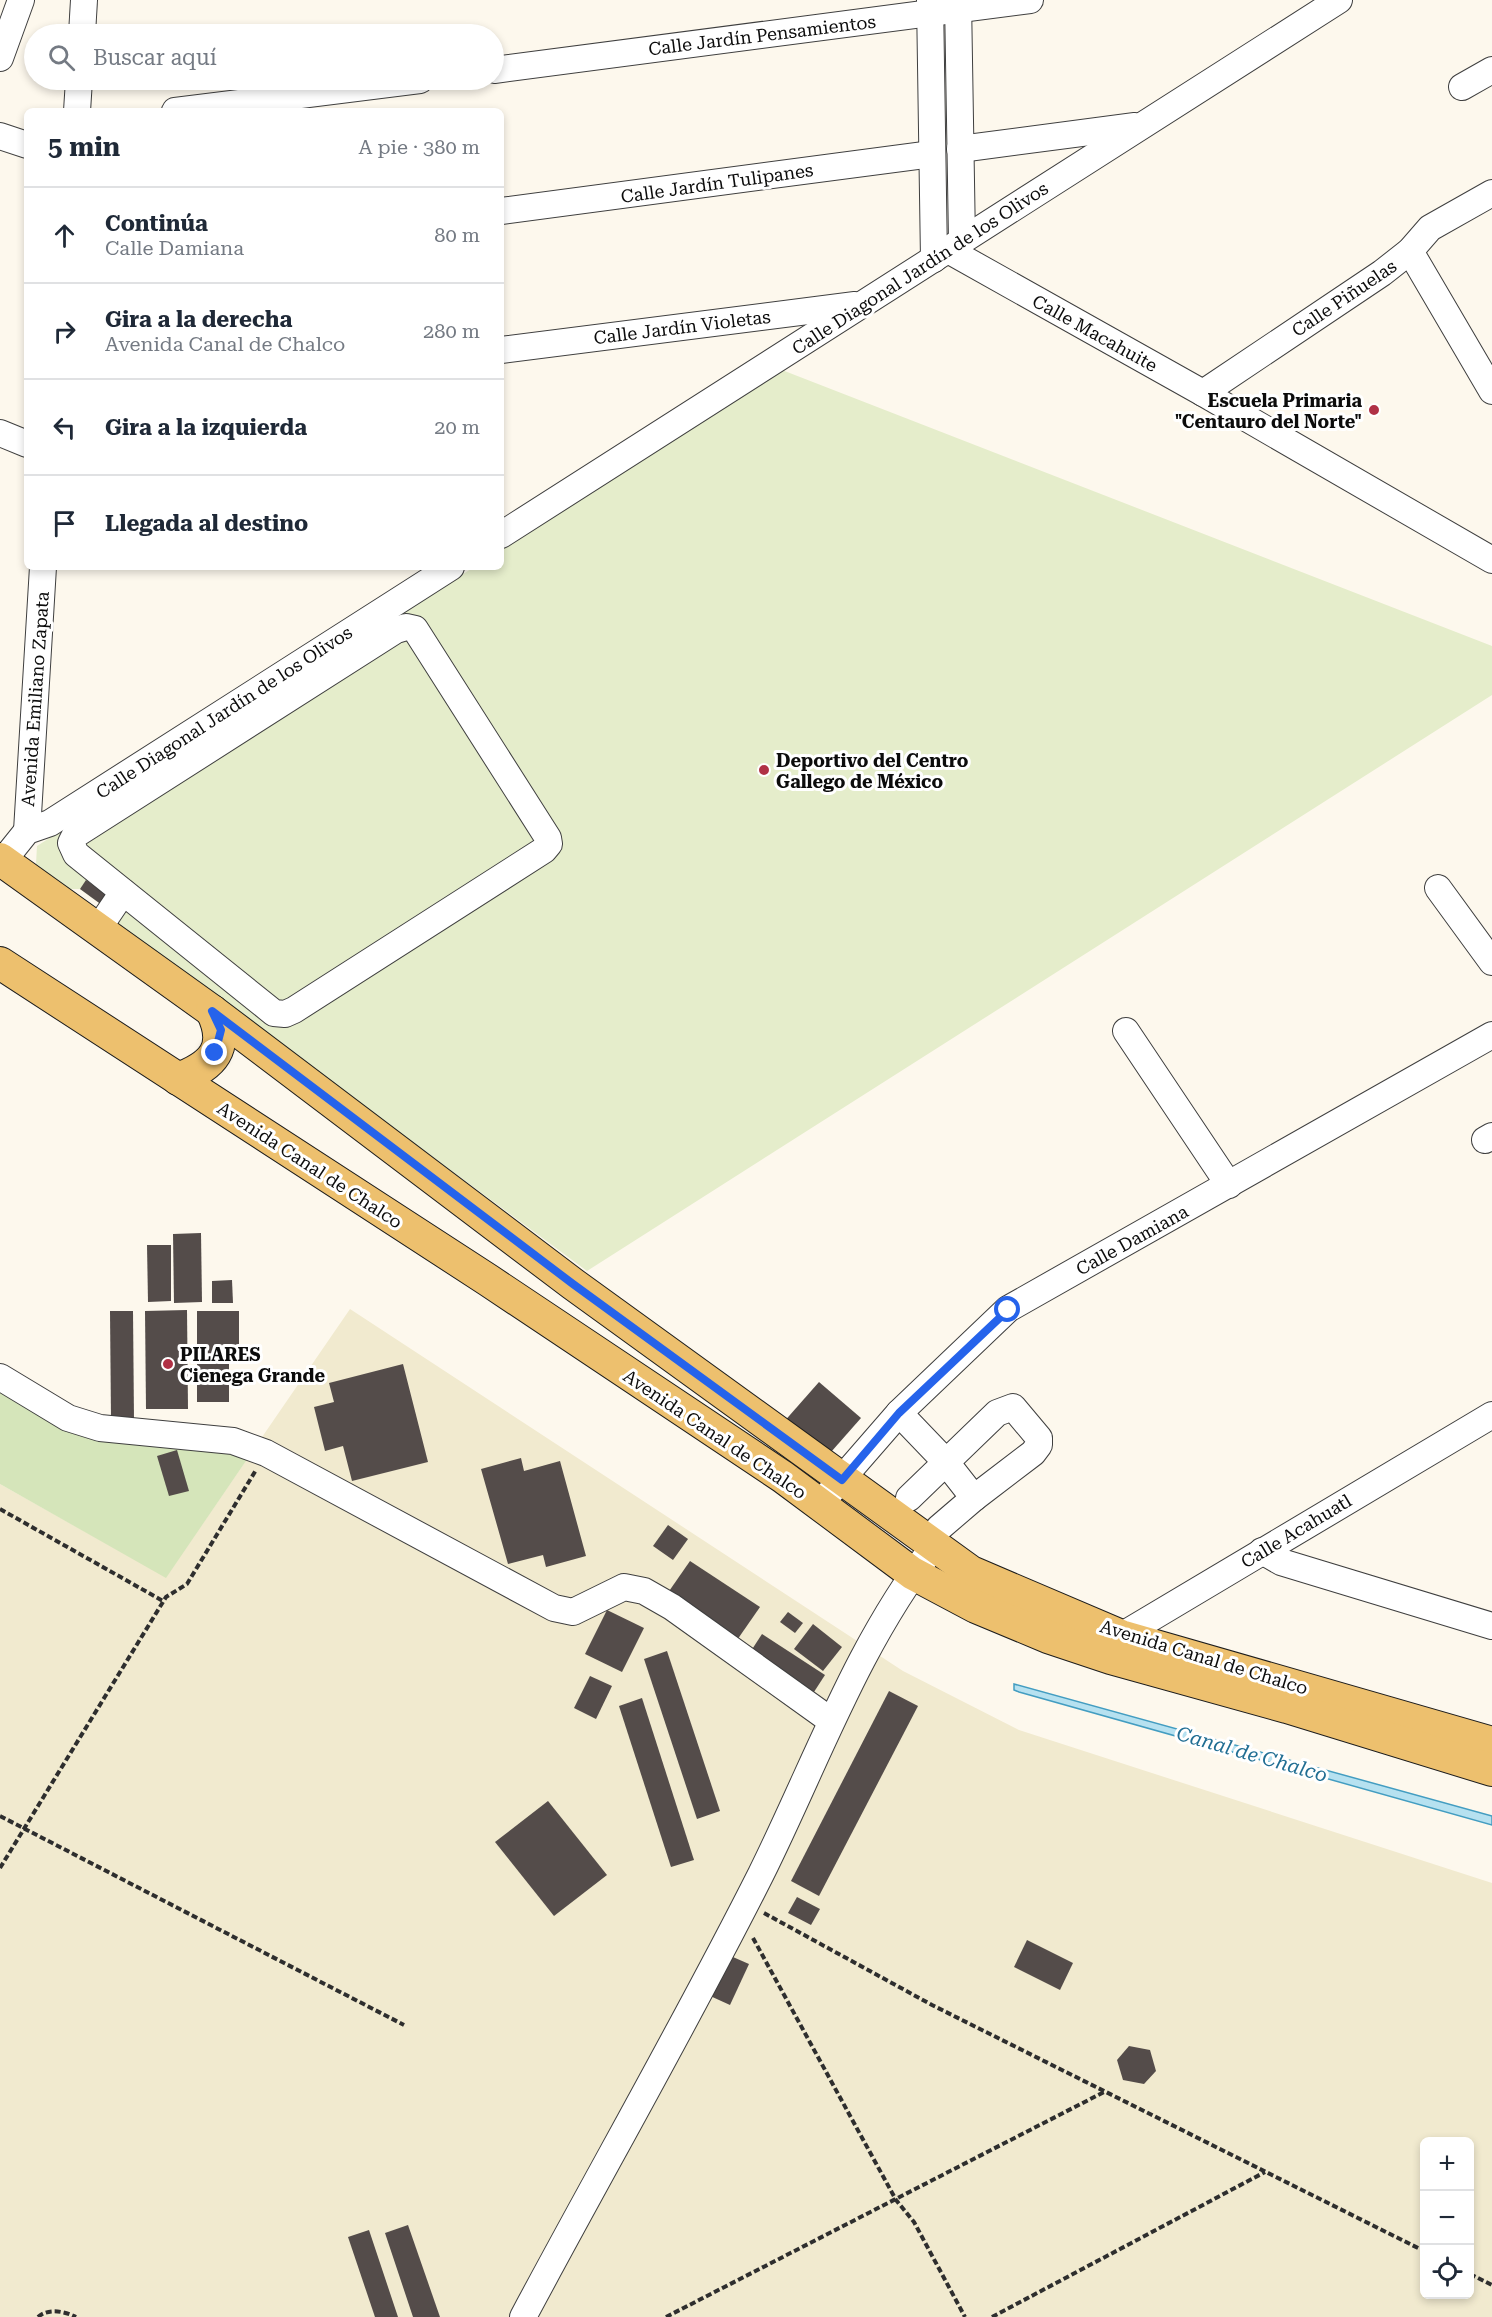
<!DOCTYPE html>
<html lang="es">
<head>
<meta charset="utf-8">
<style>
	:root { --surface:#fff; --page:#f6f6f7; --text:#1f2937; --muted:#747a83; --line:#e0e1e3 }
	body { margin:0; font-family:"Roboto Serif",serif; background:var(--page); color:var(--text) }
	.controls { position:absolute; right:18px; bottom:18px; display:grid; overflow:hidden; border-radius:9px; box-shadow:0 3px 9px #0003 }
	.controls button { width:54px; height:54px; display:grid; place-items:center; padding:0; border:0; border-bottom:2px solid var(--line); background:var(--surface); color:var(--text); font:30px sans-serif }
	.stop { position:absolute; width:18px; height:18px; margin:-14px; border:4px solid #2563eb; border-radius:50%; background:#fff }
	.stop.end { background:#2563eb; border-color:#fff; box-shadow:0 2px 6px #0008 }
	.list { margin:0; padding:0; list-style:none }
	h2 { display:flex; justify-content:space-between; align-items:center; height:78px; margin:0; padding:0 24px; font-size:26px }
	h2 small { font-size:20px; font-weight:400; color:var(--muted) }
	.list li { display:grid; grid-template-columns:39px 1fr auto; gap:18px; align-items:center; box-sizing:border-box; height:96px; padding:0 24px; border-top:2px solid var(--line) }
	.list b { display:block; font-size:22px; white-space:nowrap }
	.list p { margin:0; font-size:20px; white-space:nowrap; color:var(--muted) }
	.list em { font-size:20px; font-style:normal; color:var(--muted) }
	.icon { flex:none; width:33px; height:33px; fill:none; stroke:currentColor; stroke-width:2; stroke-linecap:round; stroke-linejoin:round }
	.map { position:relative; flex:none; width:1492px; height:2317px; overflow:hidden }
	.search { position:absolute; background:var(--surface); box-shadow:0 3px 9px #0003; left:24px; top:24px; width:480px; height:66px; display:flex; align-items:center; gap:15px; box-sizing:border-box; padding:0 21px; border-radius:33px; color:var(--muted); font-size:22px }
	.panel { position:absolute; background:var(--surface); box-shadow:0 3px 9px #0003; left:24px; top:108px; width:480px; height:462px; border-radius:9px }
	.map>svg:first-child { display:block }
</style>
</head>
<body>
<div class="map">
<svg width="1492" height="2317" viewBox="0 0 1492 2317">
	<rect width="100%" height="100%" fill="#fdf8ed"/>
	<!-- farmland -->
	<path fill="#f1eacf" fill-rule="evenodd" d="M350,1309L903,1671L1019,1730L1492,1883V2317H0V1484L166,1577ZM1424,2142H1470V2294H1424Z"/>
	<!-- green -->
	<polygon fill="#d5e5ba" points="0,1387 79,1433 250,1455 166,1578 0,1484"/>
	<!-- pitch -->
	<polygon fill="#e5edcb" points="782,370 1492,646 1492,695 587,1271 118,924 117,916 80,889 69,889 36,864 37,846 474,567 501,567 501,550"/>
	<!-- water -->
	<polygon fill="#b6e1f0" stroke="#439dc1" stroke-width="1.5" points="1014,1684 1492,1816 1492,1825 1019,1692 1014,1690"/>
	<!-- building -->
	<g fill="#544c4a">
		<polygon points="86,880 124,907 117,916 80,889"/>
		<polygon points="201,1233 202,1302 174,1303 173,1234"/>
		<polygon points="147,1245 171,1245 171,1301 148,1302"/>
		<polygon points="232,1280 233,1303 212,1303 212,1281"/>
		<polygon points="187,1310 188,1409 146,1409 145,1311"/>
		<polygon points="110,1311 133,1311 134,1420 111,1420"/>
		<polygon points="197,1311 239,1311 239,1360 229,1360 229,1402 197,1402"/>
		<polygon points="403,1364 428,1462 352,1481 343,1446 325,1451 314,1407 334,1402 329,1383"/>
		<polygon points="819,1382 861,1418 824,1460 782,1424"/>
		<polygon points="177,1450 189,1491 169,1496 157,1456"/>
		<polygon points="521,1458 524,1471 560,1461 586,1556 546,1567 543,1555 508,1564 481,1469"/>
		<polygon points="668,1525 688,1539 673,1560 653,1546"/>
		<polygon points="690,1561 760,1607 735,1643 665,1597"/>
		<polygon points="607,1610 644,1628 622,1672 585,1654"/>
		<polygon points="788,1612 803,1623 795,1633 780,1622"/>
		<polygon points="813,1624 842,1647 823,1671 794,1649"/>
		<polygon points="762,1634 825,1675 812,1695 749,1654"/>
		<polygon points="667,1651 720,1811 697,1819 644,1659"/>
		<polygon points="590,1676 612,1686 596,1719 574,1708"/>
		<polygon points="889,1691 918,1706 819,1896 791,1881"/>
		<polygon points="642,1698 694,1860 671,1867 619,1706"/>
		<polygon points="548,1801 607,1875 554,1916 495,1842"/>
		<polygon points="797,1897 820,1909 811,1925 788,1913"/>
		<polygon points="1027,1940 1073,1963 1060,1990 1014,1967"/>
		<polygon points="726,1954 749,1964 730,2005 708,1995"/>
		<polygon points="1129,2046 1150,2050 1156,2071 1144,2084 1123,2080 1117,2060"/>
		<polygon points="408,2225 440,2317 413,2317 385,2233"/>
		<polygon points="369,2230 398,2317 375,2317 348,2237"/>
	</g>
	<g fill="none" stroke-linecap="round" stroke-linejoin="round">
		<!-- minor casing -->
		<g stroke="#3f3f3f" stroke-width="28">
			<g id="minor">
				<polyline points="930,0 934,259"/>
				<polyline points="958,0 962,241"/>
				<polyline points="82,34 84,0"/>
				<polyline points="0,58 21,0"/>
				<polyline points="494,70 1030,0"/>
				<polyline points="1462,87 1492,70"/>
				<polyline points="77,111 79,80"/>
				<polyline points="175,111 420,80"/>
				<polyline points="0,136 27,145"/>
				<polyline points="960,149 1135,126"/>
				<polyline points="501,211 932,154"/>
				<polyline points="948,250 1203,393 1492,560"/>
				<polyline points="1410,251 1492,391"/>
				<polyline points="501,350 855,305"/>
				<polyline points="1203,393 1382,273 1410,251 1430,228 1492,193"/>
				<polyline points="0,433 27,444"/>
				<polyline points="501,535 1339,0"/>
				<polygon points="406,627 415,629 548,838 549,844 544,850 294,1010 285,1014 274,1013 76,854 71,843 75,835 396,630"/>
				<polyline points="27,831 43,567"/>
				<polyline points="3,861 27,831 50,823 451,567"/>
				<polyline points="1438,888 1492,962"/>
				<polyline points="98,929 123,892"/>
				<polyline points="1126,1031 1229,1185"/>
				<polyline points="1485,1140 1492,1136"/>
				<polyline points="0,1377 68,1418 100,1428 233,1441 266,1453 554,1608 573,1612 624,1587 644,1591 672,1607 830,1720"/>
				<polyline points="899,1413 945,1461 974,1498 1033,1453 1039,1445 1039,1438 1013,1407 997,1413 909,1498"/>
				<polyline points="819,1505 899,1413 1008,1309 1492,1035"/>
				<polyline points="939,1528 974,1498"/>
				<polyline points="1262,1551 1281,1562 1492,1626"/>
				<polyline points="1116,1647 1121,1636 1492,1415"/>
				<path d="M523,2317C602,2169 686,2023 761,1874C817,1761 856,1647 934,1546"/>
			</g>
		</g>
		<!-- major casing -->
		<g stroke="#1d1d1d" stroke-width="34">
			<g id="major">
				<polyline points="0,859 212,1011 573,1284 971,1572 1121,1636 1492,1743"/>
				<polyline points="0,963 488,1280 783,1477 912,1573 976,1607 1048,1637 1111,1658 1287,1707 1492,1770"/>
				<path d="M178,1079C213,1066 230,1048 212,1011"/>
			</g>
		</g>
		<!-- path -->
		<g stroke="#2e2e2e" stroke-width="4" stroke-dasharray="6 3" stroke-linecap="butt">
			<polyline points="0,1509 163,1601"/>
			<polyline points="0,1816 404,2025"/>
			<polyline points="0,1868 166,1597 187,1584 256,1470"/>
			<polyline points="764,1913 932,2005 1424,2251"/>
			<polyline points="753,1938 896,2200 914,2222 965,2317"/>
			<polyline points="1470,2274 1492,2285"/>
			<path d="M38,2317C48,2308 64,2311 76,2317"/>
			<polyline points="666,2317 1104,2092"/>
			<polyline points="992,2317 1265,2172"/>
		</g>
		<!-- minor -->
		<use href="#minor" stroke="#fff" stroke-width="26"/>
		<!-- major -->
		<use href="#major" stroke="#edc06e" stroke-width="32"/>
	</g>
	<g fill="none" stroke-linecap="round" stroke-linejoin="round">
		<!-- route -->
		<polyline stroke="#2563eb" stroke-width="8" points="215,1053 221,1030 212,1011 573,1284 842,1480 899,1413 1008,1310"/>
	</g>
	<!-- markers -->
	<g fill="#b03145" stroke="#fff" stroke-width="2">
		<circle cx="1374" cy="410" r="6"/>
		<circle cx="764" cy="770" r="6"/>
		<circle cx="168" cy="1364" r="6"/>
	</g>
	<g text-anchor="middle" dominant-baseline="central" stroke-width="6" stroke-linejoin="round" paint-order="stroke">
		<!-- street labels -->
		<g font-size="18" fill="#0c0c0c" stroke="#fff">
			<text transform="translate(762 35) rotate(-7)">Calle Jardín Pensamientos</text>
			<text transform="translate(717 183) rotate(-8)">Calle Jardín Tulipanes</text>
			<text transform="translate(920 268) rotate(-33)">Calle Diagonal Jardín de los Olivos</text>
			<text transform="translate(1344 298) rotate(-34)">Calle Piñuelas</text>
			<text transform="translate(682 327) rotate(-7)">Calle Jardín Violetas</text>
			<text transform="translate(1095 333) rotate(29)">Calle Macahuite</text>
			<text transform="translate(35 699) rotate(-86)">Avenida Emiliano Zapata</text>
			<text transform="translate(224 712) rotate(-33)">Calle Diagonal Jardín de los Olivos</text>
			<text transform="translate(310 1165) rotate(33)">Avenida Canal de Chalco</text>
			<text transform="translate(1132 1240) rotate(-29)">Calle Damiana</text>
			<text transform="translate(715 1434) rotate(34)">Avenida Canal de Chalco</text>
			<text transform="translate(1296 1531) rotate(-31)">Calle Acahuatl</text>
			<text transform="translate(1204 1657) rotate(17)">Avenida Canal de Chalco</text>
		</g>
		<!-- poi labels -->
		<g font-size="18" font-weight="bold" fill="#0c0c0c" stroke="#fff" text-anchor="start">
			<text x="1362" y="400" text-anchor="end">Escuela Primaria<tspan x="1362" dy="21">"Centauro del Norte"</tspan></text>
			<text x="776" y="760">Deportivo del Centro<tspan x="776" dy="21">Gallego de México</tspan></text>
			<text x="180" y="1354">PILARES<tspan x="180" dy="21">Cienega Grande</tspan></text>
		</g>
		<!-- water labels -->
		<g font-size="20" font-style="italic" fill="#216e93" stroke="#fff">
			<text transform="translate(1252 1754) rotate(16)">Canal de Chalco</text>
		</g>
	</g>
</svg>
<div class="controls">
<button>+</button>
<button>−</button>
<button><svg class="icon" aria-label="locate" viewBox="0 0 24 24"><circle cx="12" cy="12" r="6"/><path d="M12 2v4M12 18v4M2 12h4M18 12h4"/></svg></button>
</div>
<div class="stop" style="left:1008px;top:1310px"></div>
<div class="stop end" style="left:215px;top:1053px"></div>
<div class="search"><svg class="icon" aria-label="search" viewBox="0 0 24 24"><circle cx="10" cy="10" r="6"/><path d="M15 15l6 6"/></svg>Buscar aquí</div>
<section class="panel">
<h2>5 min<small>A pie · 380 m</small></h2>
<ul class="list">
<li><svg class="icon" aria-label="ahead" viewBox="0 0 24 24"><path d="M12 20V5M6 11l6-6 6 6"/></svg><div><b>Continúa</b><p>Calle Damiana</p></div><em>80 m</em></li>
<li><svg class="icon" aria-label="right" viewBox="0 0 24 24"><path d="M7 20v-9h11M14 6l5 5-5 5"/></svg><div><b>Gira a la derecha</b><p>Avenida Canal de Chalco</p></div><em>280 m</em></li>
<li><svg class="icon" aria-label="left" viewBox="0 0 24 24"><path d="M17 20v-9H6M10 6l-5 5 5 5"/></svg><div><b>Gira a la izquierda</b></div><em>20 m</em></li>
<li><svg class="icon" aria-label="arrive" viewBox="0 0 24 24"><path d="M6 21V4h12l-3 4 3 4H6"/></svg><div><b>Llegada al destino</b></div></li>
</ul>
</section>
</div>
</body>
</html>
